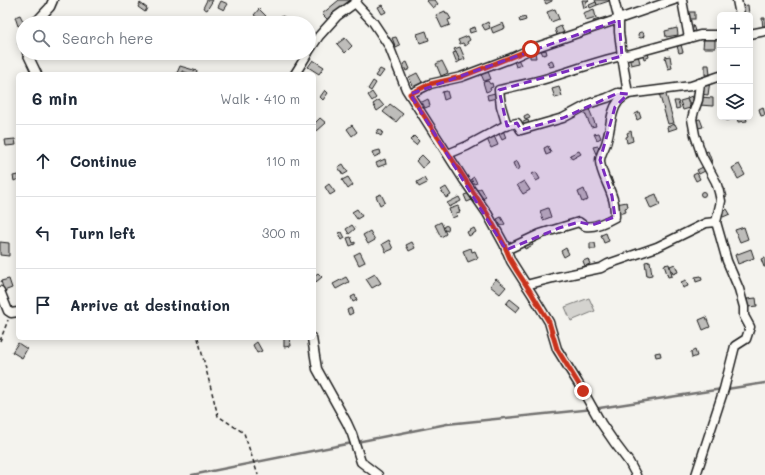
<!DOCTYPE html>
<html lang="en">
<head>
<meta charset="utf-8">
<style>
	:root { --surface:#fff; --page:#f6f6f7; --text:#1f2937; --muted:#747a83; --line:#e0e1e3 }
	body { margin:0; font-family:Mali,sans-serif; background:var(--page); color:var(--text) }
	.controls { position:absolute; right:12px; top:12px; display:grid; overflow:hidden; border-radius:6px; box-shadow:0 2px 10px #0003 }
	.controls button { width:36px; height:36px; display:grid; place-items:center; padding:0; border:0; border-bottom:1px solid var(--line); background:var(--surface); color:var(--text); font:20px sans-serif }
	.stop { position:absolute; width:12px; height:12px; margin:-9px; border:3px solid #c8321e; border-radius:50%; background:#fff }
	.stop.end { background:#c8321e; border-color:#fff; box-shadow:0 1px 4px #0008 }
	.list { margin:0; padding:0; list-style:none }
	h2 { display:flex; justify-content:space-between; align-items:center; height:52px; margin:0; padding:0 16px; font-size:17px }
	h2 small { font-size:13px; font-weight:400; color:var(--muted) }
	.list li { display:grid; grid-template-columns:26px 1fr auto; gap:12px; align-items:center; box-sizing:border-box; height:72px; padding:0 16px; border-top:1px solid var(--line) }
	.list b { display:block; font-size:15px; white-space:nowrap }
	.list em { font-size:13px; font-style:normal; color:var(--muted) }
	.icon { flex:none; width:22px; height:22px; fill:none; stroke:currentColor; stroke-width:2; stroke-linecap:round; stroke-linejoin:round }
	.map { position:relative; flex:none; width:765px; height:475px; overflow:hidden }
	.search { position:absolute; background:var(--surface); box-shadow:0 2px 10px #0003; left:16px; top:16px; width:300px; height:44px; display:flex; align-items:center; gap:10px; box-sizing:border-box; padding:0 14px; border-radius:22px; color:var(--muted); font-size:15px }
	.panel { position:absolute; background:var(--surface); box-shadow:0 2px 10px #0003; left:16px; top:72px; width:300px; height:268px; border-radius:6px }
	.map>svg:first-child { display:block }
</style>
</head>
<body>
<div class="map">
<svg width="765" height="475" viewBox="0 0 765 475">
	<rect width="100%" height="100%" fill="#f4f3ee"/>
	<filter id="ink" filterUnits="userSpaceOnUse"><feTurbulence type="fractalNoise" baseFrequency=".025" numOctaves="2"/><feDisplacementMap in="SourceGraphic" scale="8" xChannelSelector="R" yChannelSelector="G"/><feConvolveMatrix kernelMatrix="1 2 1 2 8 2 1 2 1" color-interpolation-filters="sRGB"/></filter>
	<g filter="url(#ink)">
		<!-- green -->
		<polygon fill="#d4d3cf" stroke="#787876" points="589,298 595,311 571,321 565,307"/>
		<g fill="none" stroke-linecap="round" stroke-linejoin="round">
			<!-- stream -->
			<g stroke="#72716f" stroke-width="2.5">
				<polyline points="727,389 765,383"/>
				<polyline points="192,475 447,424 593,409 722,389"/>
			</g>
		</g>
		<!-- building -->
		<g fill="#bebdba" stroke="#1c1c1c">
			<polygon points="207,0 213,0 207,10 203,8"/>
			<polygon points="339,0 351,0 328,20 322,14"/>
			<polygon points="428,0 435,0 438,4 433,8 427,1"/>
			<polygon points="544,0 552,0 552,1 546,4"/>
			<polygon points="582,0 589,0 586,2 587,7 584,8"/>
			<polygon points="595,0 612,0 597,5"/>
			<polygon points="221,1 228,4 224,10 218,7"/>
			<polygon points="596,2 597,5 590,8 589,5"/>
			<polygon points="140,3 147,8 145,12 138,7"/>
			<polygon points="382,5 386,12 382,14 378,7"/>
			<polygon points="748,5 749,14 743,15 742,6"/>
			<polygon points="259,9 266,16 261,21 254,15"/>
			<polygon points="555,9 559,19 551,22 547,12"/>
			<polygon points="594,9 596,18 586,21 583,13"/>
			<polygon points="445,11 446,14 448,14 451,19 448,20 450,25 442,28 436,15"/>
			<rect x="689" y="12" width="6" height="7"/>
			<polygon points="20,15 24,23 18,26 15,17"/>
			<polygon points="282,16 286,18 283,23 281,23 279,22"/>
			<polygon points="525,17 526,20 520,22 519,19"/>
			<polygon points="606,17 608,21 594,25 593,21"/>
			<polygon points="762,18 765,18 765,29 763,29"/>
			<polygon points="488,22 490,28 485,30 482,25"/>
			<polygon points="503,23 505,28 493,33 491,28"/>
			<polygon points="693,25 695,31 692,32 689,26"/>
			<polygon points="561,26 564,33 557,35 555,29"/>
			<polygon points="475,27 476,31 470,33 469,29"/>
			<polygon points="677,28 678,35 666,37 665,31"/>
			<polygon points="426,31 429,40 420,43 417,34"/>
			<circle cx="641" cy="35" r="3"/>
			<polygon points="468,36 470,40 467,42 468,44 465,46 463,43 460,44 458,40"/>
			<polygon points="396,37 400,46 396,48 392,38"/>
			<polygon points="704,37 715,37 715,48 703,48"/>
			<polygon points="345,38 352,46 345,53 337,44"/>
			<polygon points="681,45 683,52 679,53 677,46"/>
			<polygon points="460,47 465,59 460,61 454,49"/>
			<polygon points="546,50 547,54 543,55 541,51"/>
			<polygon points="647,50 649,57 644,59 642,51"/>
			<polygon points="456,52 460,61 457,63 453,53"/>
			<polygon points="535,52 536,58 530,58 530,53"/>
			<polygon points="638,55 640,63 631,65 629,57"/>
			<polygon points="670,56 672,68 668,69 665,57"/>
			<polygon points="518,59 521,65 516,67 514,61"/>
			<polygon points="313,60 324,67 319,74 308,67"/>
			<polygon points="552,60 554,66 550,67 547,62"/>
			<polygon points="442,61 448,73 441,76 436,64"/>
			<polygon points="407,62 410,69 406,71 403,64"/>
			<polygon points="705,65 709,65 710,75 705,75"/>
			<polygon points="180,66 197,71 196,74 190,74 182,71 181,74 177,73"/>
			<polygon points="380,69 384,71 379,78 375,76"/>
			<polygon points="487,69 491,79 484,81 480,72"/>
			<polygon points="417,73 423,84 414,88 409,77"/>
			<polygon points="373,81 376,83 371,91 368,89"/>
			<polygon points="488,81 490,84 492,83 493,87 490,88 491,90 486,92 483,82"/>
			<polygon points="700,81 710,81 708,95 699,94"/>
			<polygon points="559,87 562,96 555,98 552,89"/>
			<polygon points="325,90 328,93 323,100 320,97"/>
			<polygon points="447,91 449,98 444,100 442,92"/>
			<polygon points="665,91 674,123 668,124 659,93"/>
			<polygon points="372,92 376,98 372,101 368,95"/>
			<polygon points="495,93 497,98 488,100 487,95"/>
			<polygon points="692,96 695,102 690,104 687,98"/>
			<polygon points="700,97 713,98 713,106 699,105"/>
			<polygon points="428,99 430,106 425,108 422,102"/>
			<polygon points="687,99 690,108 683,110 680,101"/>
			<polygon points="379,100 384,106 377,111 373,104"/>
			<polygon points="674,101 678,101 680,108 676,109"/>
			<polygon points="390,104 403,114 396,122 383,112"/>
			<polygon points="763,107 765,115 761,116 759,109"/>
			<polygon points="589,109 596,126 591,127 584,111"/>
			<polygon points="639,112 641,118 637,120 635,114"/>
			<polygon points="528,114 530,118 525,120 524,116"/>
			<polygon points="725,117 730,117 731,119 727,121"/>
			<polygon points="737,117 746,117 747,121 738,122"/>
			<polygon points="320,118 326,123 317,131 314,128 314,124"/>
			<polygon points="700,119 703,127 698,128 695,120"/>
			<polygon points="528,120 529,124 522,127 521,123"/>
			<polygon points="675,124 677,128 668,131 667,127"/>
			<polygon points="352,125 357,132 352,136 347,129"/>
			<polygon points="379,129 383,132 381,136 376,133"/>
			<polygon points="503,130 506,138 502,140 498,132"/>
			<polygon points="631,131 633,141 627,143 626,137 628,136 627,133"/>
			<polygon points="599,133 601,138 597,140 594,134"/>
			<polygon points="414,136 419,141 416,145 410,140"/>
			<polygon points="494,136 498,145 491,148 487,139"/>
			<polygon points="15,139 16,145 6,146 5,140"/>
			<polygon points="548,146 551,153 546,155 544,148"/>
			<polygon points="598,146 600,152 596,154 593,147"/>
			<polygon points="380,150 381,154 374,157 372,152"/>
			<polygon points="579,151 581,154 572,159 570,155"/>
			<polygon points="708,151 712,162 708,164 703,153"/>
			<polygon points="422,155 429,162 422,168 416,161"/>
			<polygon points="385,159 386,164 378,167 376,163"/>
			<polygon points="517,161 520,168 516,170 513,163"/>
			<polygon points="343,164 348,172 343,175 338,167"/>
			<polygon points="739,164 745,175 738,179 732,168"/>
			<polygon points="703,167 705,171 699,174 697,170"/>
			<polygon points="536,172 540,179 536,181 532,174"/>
			<polygon points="697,173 700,179 696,181 693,175"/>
			<polygon points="18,175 18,179 14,181 13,176"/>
			<polygon points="348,177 353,185 348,189 342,180"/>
			<polygon points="474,177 477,183 474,184 471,179"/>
			<polygon points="611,177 614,186 611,187 607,178"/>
			<polygon points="424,178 427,183 419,187 417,182"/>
			<polygon points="524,181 530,190 523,194 517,185"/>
			<polygon points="329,184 335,192 330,195 325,187"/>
			<polygon points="446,187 451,195 446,198 441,190"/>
			<polygon points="481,188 486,197 482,199 477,190"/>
			<polygon points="584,189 588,200 582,202 578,192"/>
			<polygon points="725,189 727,196 723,197 721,190"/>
			<circle cx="703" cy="194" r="2.5"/>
			<polygon points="470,193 472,200 467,202 464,195"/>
			<polygon points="381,194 385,202 380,205 376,196"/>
			<polygon points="656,194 660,205 651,209 646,198"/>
			<polygon points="459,197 461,201 449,207 447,203"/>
			<polygon points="627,202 628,207 625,208 626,212 618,214 616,204"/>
			<polygon points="458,206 460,212 456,213 457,216 452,218 449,209"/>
			<polygon points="548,208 551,217 543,220 540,211"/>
			<polygon points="357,209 362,216 357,219 352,212"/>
			<polygon points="727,209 730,214 723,217 720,213"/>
			<polygon points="501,217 505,224 501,226 497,219"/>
			<polygon points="441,222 446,234 441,237 435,225"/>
			<polygon points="352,225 355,229 349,234 346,229"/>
			<circle cx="446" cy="228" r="2.5"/>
			<polygon points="744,227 748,239 740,242 735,230"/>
			<polygon points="474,228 476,232 469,236 467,232"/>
			<polygon points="370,231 375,240 368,244 363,235"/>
			<polygon points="342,232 345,238 342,240 339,233"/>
			<polygon points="606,233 609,241 604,243 601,235"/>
			<polygon points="351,237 353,243 355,242 355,244 350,246 347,238"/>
			<polygon points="389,240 393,249 386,252 382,244"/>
			<polygon points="531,240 533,245 525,249 523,244"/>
			<polygon points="0,242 9,243 9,256 0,255"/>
			<polygon points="412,242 415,248 409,251 406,245"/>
			<polygon points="590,243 595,243 596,249 590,249"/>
			<polygon points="471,248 472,252 475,251 478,258 468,262 463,251"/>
			<polygon points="566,248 569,254 564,257 561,251"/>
			<polygon points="751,249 754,258 738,264 735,255"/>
			<polygon points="360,252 365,262 359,265 354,255"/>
			<polygon points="765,258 765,267 764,267 761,259"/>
			<polygon points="588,259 590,264 585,266 583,261"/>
			<polygon points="650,261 652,275 647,276 645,262"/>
			<polygon points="669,264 672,276 668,277 664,265"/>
			<polygon points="675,264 678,272 673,274 670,266"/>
			<polygon points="318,273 322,277 316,282 314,278 314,276"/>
			<polygon points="375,274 381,283 372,288 366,279"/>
			<polygon points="701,276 702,280 696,282 695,277"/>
			<polygon points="346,277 349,282 336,289 333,284"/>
			<polygon points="9,279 12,288 4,291 1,281"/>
			<polygon points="496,279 506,287 500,294 490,286"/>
			<polygon points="686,280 688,286 683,288 681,282"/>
			<polygon points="355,295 357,300 353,302 351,297"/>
			<polygon points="756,298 757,306 748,307 747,299"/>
			<polygon points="510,299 520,307 516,312 506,304"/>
			<polygon points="351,308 353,313 349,315 347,310"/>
			<polygon points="706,317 710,327 703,330 699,320"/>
			<polygon points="284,338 290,338 291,346 284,347"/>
			<polygon points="257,342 262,351 257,353 253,345"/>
			<polygon points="18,343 27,349 22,358 12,352"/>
			<polygon points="695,350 697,356 692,358 691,352"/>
			<polygon points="660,352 661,356 656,357 655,353"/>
		</g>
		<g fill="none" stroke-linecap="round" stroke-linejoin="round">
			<!-- street casing -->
			<g stroke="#1c1c1c" stroke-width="11">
				<g id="street">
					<polyline points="682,0 689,38"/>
					<polyline points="737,0 740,15"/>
					<polyline points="355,3 373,22 389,46 406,89 464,180 487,213 504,244 511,261 532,294 549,322 557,349 583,391 601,423 614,442 629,462 636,475"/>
					<polyline points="35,23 50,7 53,0"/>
					<polyline points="750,34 765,31"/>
					<polyline points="23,41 23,43"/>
					<polyline points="309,51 319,36 337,16 355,3 357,0"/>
					<polyline points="27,53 37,74"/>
					<polyline points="295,74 308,53"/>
					<polyline points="410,94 430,84 461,77 509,59 531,49 674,0"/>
					<path d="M507,126L501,106L499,90C515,86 532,83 548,78C575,70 603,59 631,54L700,35H720"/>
					<polyline points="448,154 467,146 504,126 517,123 521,130 563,118 591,103 607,98 618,93 628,94 691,86 720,76"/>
					<path d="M506,250L540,234L579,222C580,223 584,226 585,226C594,228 608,221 615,217C615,210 615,203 612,196C609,186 600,171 600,161C600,153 606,147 607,140C611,128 610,112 618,102C620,99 624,97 628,94L622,56L619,32V20L614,0"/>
					<polyline points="526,285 553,278 601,268 608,264 657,247 706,223 716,222"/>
					<polyline points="0,291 8,311 11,313 18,312"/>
					<polyline points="312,338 317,369 347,423 352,434 361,462 378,475"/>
					<polyline points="696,475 724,389 735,346 746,339 750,327 744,316 744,307 739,289 727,261 720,236 716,222 721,201 719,192 716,182 702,156 695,135 692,119 694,111 698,100 700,83"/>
				</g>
			</g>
			<!-- path -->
			<g stroke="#1c1c1c" stroke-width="1.5" stroke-dasharray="4 3" stroke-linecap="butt">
				<polyline points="198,338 218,416 244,433 258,475"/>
				<polyline points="0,341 8,320"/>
			</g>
			<!-- street -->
			<use href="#street" stroke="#fdfcf7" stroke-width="8"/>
		</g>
	</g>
	<g fill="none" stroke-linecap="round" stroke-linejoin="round" filter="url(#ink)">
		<!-- route -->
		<polyline stroke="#c8321e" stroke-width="5" points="531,49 461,77 430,84 410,94 487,213 504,244 511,261 517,271 532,294 549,322 557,349 583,391"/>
	</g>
	<!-- marked area -->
	<path fill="#7b2cbf" fill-opacity="0.2" stroke="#7b2cbf" stroke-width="3" stroke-dasharray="8 5" stroke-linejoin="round" d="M619,20L622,56L499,90L507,126L517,123L521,130L563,118L618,93L628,94L615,107L600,160L612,196L615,217L592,225L579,222L559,228L506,250L410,94Z"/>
</svg>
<div class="controls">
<button>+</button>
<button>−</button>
<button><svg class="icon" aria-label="layers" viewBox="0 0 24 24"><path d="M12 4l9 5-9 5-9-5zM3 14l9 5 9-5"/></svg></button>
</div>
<div class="stop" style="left:531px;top:49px"></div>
<div class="stop end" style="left:583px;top:391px"></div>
<div class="search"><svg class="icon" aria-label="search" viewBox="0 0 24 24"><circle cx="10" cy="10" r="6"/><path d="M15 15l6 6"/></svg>Search here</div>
<section class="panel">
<h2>6 min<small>Walk · 410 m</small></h2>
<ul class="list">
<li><svg class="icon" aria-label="ahead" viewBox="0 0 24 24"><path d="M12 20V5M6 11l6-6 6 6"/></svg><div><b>Continue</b></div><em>110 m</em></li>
<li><svg class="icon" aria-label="left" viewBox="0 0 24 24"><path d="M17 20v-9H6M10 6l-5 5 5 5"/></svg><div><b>Turn left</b></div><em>300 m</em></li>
<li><svg class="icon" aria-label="arrive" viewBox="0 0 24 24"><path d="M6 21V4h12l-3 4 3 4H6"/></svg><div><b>Arrive at destination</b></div></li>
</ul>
</section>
</div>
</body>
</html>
